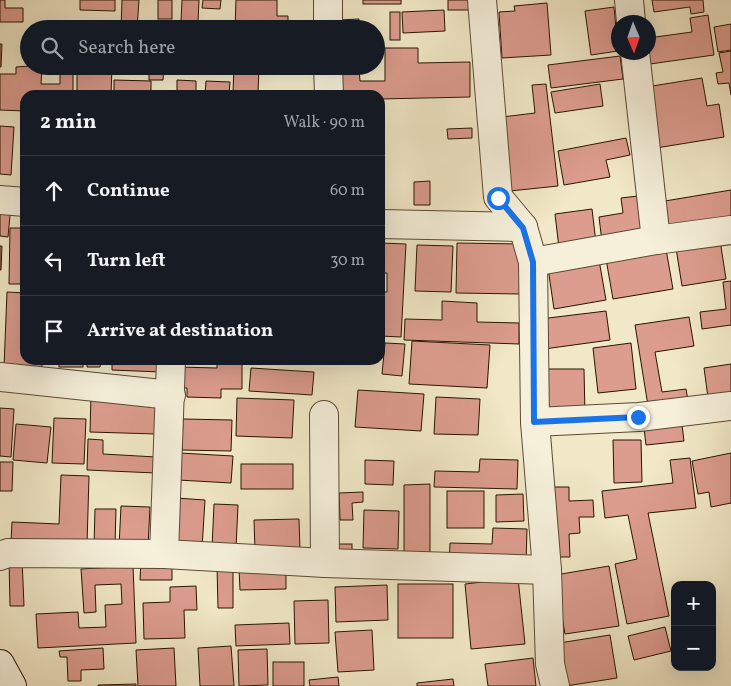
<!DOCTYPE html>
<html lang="en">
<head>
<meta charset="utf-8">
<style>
	:root { --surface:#171b24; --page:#242831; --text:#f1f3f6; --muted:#9ea1a6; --line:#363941 }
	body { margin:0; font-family:Vollkorn,serif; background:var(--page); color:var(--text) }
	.controls { position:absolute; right:15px; bottom:15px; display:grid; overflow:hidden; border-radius:10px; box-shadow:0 5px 20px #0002 }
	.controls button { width:45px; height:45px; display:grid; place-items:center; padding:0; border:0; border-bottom:1px solid var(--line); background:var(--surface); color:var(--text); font:25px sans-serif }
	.compass { position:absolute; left:611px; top:15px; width:45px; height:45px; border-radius:50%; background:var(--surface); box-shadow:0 5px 20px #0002; rotate:178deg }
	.stop { position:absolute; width:15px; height:15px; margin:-11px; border:4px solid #1a73e8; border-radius:50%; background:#fff }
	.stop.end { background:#1a73e8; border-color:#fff; box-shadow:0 1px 5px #0008 }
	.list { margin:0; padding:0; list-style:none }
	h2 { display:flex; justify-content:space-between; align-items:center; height:65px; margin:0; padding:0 20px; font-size:21px }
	h2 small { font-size:16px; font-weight:400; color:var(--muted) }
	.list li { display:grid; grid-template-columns:32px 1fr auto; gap:15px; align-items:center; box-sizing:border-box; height:70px; padding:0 20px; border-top:1px solid var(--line) }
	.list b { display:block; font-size:19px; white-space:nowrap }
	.list em { font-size:16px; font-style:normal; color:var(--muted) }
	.icon { flex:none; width:28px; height:28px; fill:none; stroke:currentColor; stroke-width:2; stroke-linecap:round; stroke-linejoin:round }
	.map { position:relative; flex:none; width:731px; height:686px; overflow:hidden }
	.search { position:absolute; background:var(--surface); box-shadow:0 5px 20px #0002; left:20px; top:20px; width:365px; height:55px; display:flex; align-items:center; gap:12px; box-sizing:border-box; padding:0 18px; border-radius:28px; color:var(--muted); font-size:19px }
	.panel { position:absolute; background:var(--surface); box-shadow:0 5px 20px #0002; left:20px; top:90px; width:365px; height:275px; border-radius:15px }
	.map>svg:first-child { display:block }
</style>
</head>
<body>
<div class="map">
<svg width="731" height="686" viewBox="0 0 731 686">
	<rect width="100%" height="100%" fill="#f1e8c7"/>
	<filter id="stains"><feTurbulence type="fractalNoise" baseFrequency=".004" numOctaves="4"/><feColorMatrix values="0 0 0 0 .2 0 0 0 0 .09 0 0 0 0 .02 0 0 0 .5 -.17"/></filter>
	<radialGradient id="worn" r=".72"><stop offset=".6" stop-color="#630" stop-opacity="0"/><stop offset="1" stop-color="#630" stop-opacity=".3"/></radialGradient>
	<!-- building -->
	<g fill="#dc9c8e" stroke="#281500">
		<polygon points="0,0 5,0 5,8 23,8 23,22 0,22"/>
		<polygon points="80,0 115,0 115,11 80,10"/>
		<polygon points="122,0 139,0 137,29 121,29"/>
		<rect x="158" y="0" width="14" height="19"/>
		<polygon points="182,0 199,0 198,22 181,21"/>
		<polygon points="203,0 221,0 220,9 202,8"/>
		<polygon points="236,0 277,0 277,16 288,16 288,29 235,29"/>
		<rect x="363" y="0" width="38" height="4"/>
		<rect x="448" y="0" width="23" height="10"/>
		<polygon points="652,0 703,0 704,12 691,14 690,7 654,12"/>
		<polygon points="547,3 551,55 502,58 499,12 515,11 514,6"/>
		<polygon points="614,7 618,51 591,55 585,11"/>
		<polygon points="444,10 445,31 403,33 402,12"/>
		<rect x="390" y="12" width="10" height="28"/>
		<polygon points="708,15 714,55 643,65 648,52 648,38 692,32 690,18"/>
		<polygon points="359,19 359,29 339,29 339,20"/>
		<polygon points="731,24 731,50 718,52 714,27"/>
		<polygon points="182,27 197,27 196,29 182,29"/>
		<polygon points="0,44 2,44 1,67 0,67"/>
		<polygon points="385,48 418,48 418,63 470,62 470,97 380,99 380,95 339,95 338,68 359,67 360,81 385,81"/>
		<polygon points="731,51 731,95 729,83 718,84 716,73 723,72 719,53"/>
		<polygon points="620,56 623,79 551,88 548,65"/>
		<polygon points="30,66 42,66 41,84 60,84 60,70 73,70 73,95 25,95 25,111 0,110 0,74 16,74 16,67"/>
		<polygon points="77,66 112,66 111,95 77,95"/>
		<polygon points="149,66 164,66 163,80 149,80"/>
		<polygon points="234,66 259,66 258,93 233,92"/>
		<polygon points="702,78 707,106 719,104 724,137 656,148 646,87"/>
		<polygon points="114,80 151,81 151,95 114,95"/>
		<polygon points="177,80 196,81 196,95 177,95"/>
		<polygon points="206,81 230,82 229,95 205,95"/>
		<polygon points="546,84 558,186 510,191 502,117 535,113 532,85"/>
		<polygon points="600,84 603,106 555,113 551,92"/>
		<polygon points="0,126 14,127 11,175 0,174"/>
		<polygon points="25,126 25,161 22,161"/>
		<polygon points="472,128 472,138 448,139 447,129"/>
		<polygon points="626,138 630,155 606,160 610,177 564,185 558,151"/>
		<polygon points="430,181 430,205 414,205 414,182"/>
		<polygon points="731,190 731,219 664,230 659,202"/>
		<polygon points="638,196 644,235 602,242 599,217 623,213 621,198"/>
		<polygon points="0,204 11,205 8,237 0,236"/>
		<polygon points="592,209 596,243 559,248 555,214"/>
		<polygon points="10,228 25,228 25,284 9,284"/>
		<polygon points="720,240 726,279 682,286 676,248"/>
		<polygon points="380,243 406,244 401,337 380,336 380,292 387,292 387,273 380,273"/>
		<polygon points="457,243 521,244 521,294 456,293"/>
		<polygon points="417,245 453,246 451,292 415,291"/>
		<polygon points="0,246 2,246 1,270 0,270"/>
		<polygon points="666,249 673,289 613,299 606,259"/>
		<polygon points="599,260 606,300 554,309 548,268"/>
		<polygon points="731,281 731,325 702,329 700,312 726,309 723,282"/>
		<polygon points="7,292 25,293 25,360 42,360 42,368 4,367"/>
		<polygon points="442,301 477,303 477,322 519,323 519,344 404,340 405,319 442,320"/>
		<polygon points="606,311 610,340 544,349 540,319"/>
		<polygon points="689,317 694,346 655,352 662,392 686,389 689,406 649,412 635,325"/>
		<polygon points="412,341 490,345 487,388 409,384"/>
		<polygon points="385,343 405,344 402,376 382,374"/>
		<polygon points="631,343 636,389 598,393 593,348"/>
		<rect x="59" y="360" width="24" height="7"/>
		<polygon points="87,360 101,360 100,367 87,367"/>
		<polygon points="112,360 162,360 161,372 112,370"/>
		<polygon points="217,360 242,360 242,389 221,389 221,398 187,397 187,388 177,388 177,367 217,368"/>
		<polygon points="270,360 322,360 322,364"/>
		<polygon points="731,364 731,401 709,405 704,368"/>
		<polygon points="251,368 314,372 312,395 249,391"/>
		<polygon points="547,369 584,369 585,416 548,416"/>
		<polygon points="358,390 424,394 421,431 355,427"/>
		<polygon points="91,394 157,397 156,434 90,432"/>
		<polygon points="436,397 480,399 478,435 434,434"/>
		<polygon points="237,398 294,400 292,438 236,436"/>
		<polygon points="0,408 14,409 11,457 0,456"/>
		<polygon points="54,418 86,419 84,464 52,463"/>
		<polygon points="183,419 232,420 231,451 182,450"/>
		<polygon points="16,424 51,427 47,463 13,460"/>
		<polygon points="682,425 684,441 646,445 644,428"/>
		<polygon points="88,439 103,440 103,454 156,457 156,473 87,470"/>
		<polygon points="613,440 641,440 642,482 614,483"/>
		<polygon points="179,453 233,456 231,483 178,480"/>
		<polygon points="731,453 731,503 711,507 709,492 698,494 692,461"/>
		<polygon points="690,458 696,508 648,513 669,616 627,624 615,564 637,559 628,515 605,518 602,491 673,483 670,460"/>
		<polygon points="480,459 518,460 517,489 434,487 435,471 479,472"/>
		<polygon points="365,460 394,461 393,485 365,484"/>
		<polygon points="0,462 13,462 12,491 0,491"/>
		<rect x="241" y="464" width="52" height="25"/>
		<polygon points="61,475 89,476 87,545 11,542 12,522 59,524"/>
		<polygon points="430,484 430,557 404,557 404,485"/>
		<polygon points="552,487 569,487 569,501 593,500 594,517 579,517 580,533 569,534 570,557 554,557"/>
		<rect x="447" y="491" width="37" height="37"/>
		<polygon points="363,492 363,502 352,503 353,520 340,520 339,493"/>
		<polygon points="523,494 524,521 496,522 496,495"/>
		<polygon points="176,498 205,500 202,548 173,547"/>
		<polygon points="214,504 238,505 236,548 212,548"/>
		<polygon points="121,506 150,507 148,547 119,547"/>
		<polygon points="95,509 116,509 115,546 94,546"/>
		<polygon points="364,510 399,511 398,549 363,548"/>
		<polygon points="299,519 300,550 255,551 254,520"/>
		<polygon points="493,528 527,529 526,565 449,563 450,543 492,544"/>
		<rect x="334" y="544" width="18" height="8"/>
		<polygon points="22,558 24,606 10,606 9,559"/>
		<polygon points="141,560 172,560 172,580 140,580"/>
		<polygon points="133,566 136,643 38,648 36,614 78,612 79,628 106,627 105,605 122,604 121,584 95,585 96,612 84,613 81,569"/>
		<polygon points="217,566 233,566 233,608 218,608"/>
		<polygon points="609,566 619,626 565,634 555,575"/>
		<polygon points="239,568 286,568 286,589 240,590"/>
		<polygon points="518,578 525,644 471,649 465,584"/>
		<rect x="398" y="584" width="55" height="54"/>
		<polygon points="387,585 388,620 336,622 335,587"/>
		<polygon points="196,586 197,610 184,610 185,638 144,639 143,603 170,602 170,587"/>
		<polygon points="328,600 329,643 295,644 294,601"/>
		<polygon points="289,623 290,644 236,646 235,625"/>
		<polygon points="665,627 671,651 634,660 628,636"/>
		<polygon points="372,630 374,670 338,672 335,632"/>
		<polygon points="610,635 617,678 566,686 559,643"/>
		<polygon points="231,646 234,686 200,686 198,648"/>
		<polygon points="103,648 104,669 81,670 81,681 68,681 67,657 60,657 59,651"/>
		<polygon points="174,648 176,686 138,686 136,650"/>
		<polygon points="267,649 268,685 239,686 238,650"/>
		<polygon points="533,658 536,686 488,686 485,664"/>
		<rect x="273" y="662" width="31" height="24"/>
		<polygon points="338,677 339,686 310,686 309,680"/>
		<polygon points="453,679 454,686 417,686 417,683"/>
		<polygon points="136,684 136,686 98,686 98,685"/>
	</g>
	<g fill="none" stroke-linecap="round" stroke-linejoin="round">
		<!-- minor casing -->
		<g stroke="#5a4a32" stroke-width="30">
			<g id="minor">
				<polyline points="328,0 328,29"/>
				<polyline points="482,0 498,197 523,227 533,262 535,422 547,570 550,664 555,686"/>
				<polyline points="629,0 631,22"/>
				<polyline points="635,52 656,240"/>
				<polyline points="328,66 329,95"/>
				<polyline points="0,200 25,202"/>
				<polyline points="380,224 523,227"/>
				<polyline points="533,262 656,240 731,230"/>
				<polyline points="0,377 171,395"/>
				<polyline points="324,415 325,563"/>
				<polyline points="535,422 639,417 731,406"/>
				<polyline points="164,554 171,360"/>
				<polyline points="0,556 8,553 164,554 325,563 547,570"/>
			</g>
		</g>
		<!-- secondary casing -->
		<g stroke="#281500" stroke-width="30">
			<polyline id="secondary" points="0,664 12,686"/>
		</g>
		<!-- minor -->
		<use href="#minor" stroke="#f6f0db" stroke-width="28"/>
		<!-- secondary -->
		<use href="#secondary" stroke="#f6f0db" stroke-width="28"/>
	</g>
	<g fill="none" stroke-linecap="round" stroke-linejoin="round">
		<!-- route -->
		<polyline stroke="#1a73e8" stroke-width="6" points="498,198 523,228 533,262 534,422 638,417"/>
	</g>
	<rect width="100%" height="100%" filter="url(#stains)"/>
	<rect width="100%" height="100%" fill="url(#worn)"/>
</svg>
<div class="controls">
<button>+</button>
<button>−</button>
</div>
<svg class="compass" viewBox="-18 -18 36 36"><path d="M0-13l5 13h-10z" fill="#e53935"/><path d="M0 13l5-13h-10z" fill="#9ea1a6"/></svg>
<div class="stop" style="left:498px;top:198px"></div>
<div class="stop end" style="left:638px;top:417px"></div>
<div class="search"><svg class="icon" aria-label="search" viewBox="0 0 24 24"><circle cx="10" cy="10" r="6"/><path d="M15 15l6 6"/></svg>Search here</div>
<section class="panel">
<h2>2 min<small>Walk · 90 m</small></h2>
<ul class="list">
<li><svg class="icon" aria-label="ahead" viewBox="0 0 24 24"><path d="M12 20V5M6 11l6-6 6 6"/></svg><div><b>Continue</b></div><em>60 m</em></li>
<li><svg class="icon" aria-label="left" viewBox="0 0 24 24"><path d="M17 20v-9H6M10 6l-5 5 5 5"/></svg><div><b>Turn left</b></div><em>30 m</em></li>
<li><svg class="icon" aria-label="arrive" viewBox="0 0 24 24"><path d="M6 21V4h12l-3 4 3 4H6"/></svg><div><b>Arrive at destination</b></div></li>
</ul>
</section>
</div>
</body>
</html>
